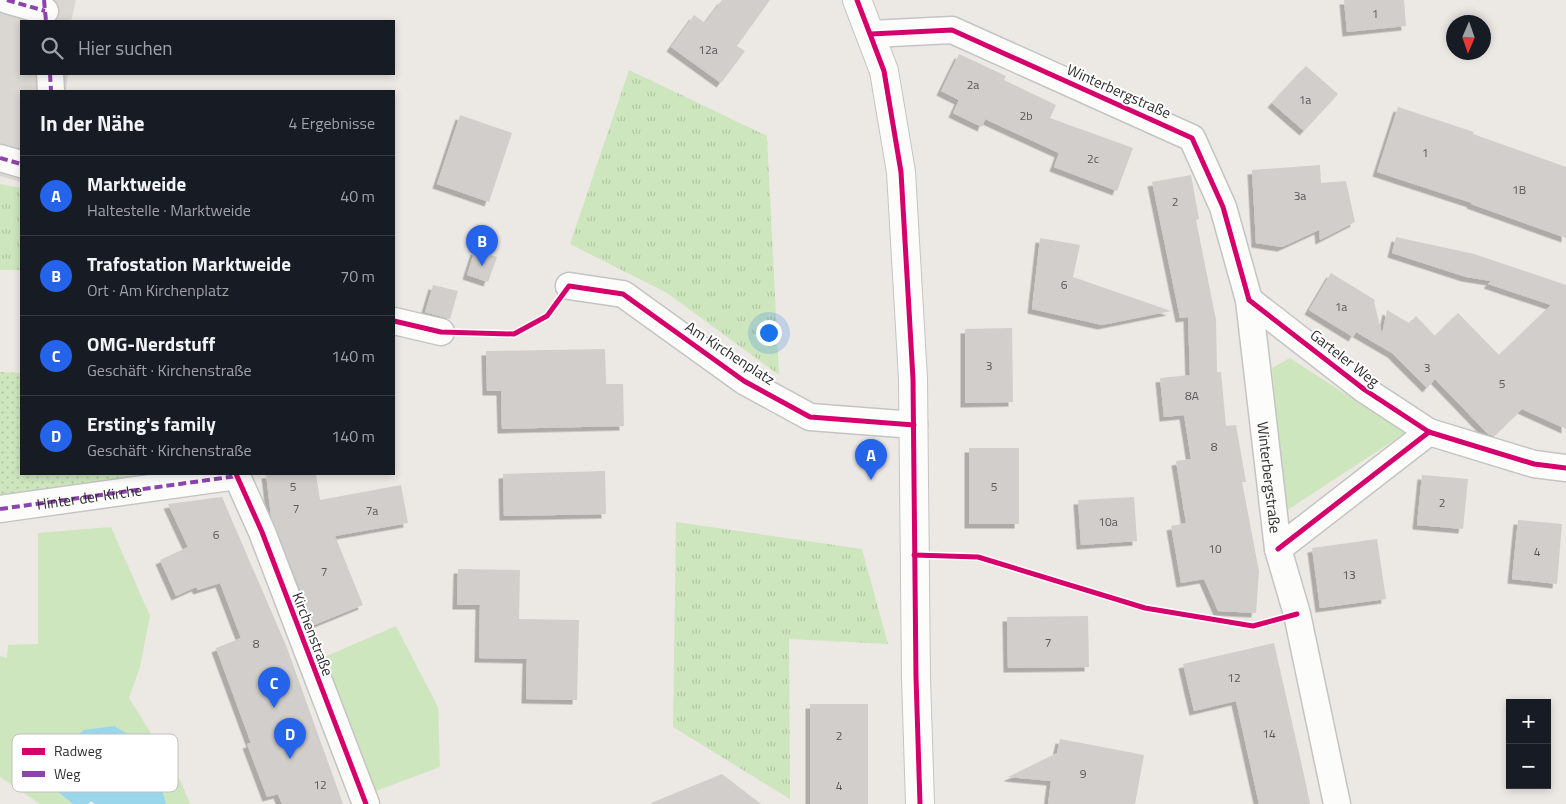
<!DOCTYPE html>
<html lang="de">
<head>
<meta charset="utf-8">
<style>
	:root { --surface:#171b24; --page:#242831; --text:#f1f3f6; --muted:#9ea1a6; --line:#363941; --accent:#2563eb }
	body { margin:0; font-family:"Titillium Web",sans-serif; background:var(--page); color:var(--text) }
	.controls { position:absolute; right:15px; bottom:15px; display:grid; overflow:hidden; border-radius:0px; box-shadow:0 2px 8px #0003 }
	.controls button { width:45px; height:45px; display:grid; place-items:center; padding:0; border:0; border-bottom:1px solid var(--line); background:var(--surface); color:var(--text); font:25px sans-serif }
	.compass { position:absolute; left:1446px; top:15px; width:45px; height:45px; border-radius:50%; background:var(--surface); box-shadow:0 2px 8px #0003; rotate:182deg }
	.you { position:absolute; left:768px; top:332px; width:18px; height:18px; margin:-12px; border:4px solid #fff; border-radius:50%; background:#1a73e8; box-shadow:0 0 0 8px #1a73e833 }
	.badge { display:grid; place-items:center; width:32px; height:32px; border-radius:50%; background:var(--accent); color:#fff; font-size:16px; font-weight:700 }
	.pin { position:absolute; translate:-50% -41px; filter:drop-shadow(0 1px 2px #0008) }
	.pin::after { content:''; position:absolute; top:26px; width:18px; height:15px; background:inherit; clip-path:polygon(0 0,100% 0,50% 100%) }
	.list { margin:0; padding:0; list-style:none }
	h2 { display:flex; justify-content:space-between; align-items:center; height:65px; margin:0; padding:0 20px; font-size:21px }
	h2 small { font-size:16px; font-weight:400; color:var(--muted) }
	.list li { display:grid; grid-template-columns:32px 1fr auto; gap:15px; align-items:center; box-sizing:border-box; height:80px; padding:0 20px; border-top:1px solid var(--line) }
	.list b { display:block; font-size:19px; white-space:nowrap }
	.list p { margin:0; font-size:16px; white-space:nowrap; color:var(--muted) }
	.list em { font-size:16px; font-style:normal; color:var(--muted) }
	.icon { flex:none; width:28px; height:28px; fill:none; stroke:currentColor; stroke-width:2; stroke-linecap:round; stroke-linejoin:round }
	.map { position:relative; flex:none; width:1566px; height:804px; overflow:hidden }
	.search { position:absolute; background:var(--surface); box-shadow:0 2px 8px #0003; left:20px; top:20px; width:375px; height:55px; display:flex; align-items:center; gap:12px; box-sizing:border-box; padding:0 18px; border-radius:0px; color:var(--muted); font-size:19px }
	.panel { position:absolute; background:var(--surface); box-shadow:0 2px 8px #0003; left:20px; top:90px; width:375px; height:385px; border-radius:0px }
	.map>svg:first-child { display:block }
</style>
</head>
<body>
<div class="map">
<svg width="1566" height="804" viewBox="0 0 1566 804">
	<defs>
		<pattern id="grass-tufts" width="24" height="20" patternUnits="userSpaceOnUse" patternTransform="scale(1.25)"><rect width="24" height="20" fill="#cee6be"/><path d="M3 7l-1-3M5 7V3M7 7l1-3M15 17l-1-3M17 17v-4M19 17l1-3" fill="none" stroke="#b1c6a4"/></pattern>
		<pattern id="garden-dots" width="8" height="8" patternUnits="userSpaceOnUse" patternTransform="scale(1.25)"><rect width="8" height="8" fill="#cee6be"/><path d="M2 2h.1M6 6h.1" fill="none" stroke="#b1c6a4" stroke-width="1.8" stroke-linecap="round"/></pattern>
		<filter id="shadow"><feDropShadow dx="-4.5" dy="4.5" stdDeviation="0" flood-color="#0004"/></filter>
	</defs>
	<rect width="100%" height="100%" fill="#ece8e4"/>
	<!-- grass -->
	<g fill="url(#grass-tufts)">
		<polygon points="629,70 767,136 779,375 667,293 570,244"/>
		<polygon points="0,184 21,188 21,270 0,270"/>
		<polygon points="676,522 862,549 888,644 789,639 790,799 673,727"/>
	</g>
	<!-- park -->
	<g fill="#cee6be">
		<polygon points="1290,358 1405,433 1286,511 1272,368"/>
		<polygon points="111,527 150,616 140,667 129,698 180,780 190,804 166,804 161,785 52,787 73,804 40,804 0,777 0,656 7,658 8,645 38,644 38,533"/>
		<polygon points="396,626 438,707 440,767 376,791 360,774 320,659"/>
	</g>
	<!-- garden -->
	<polygon fill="url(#garden-dots)" points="0,372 21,373 21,474 177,474 177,475 0,495"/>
	<!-- plaza -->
	<polygon fill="#dad6d2" points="0,0 76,0 71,21 21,21 21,74 68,74 66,91 21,91 21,182 0,176"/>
	<!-- water -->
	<polygon fill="#99d6ec" points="114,726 140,741 161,785 166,804 95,804 91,801 88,804 73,804 52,787 53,762 71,740 84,730"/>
	<!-- building -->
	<g fill="#d1cecb" filter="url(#shadow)">
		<polygon points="722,0 770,0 737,46 745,51 721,83 671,47 694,15 705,23"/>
		<polygon points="1344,0 1404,0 1406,26 1347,32"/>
		<polygon points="959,54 1006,76 1004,80 1056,105 1050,118 1133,148 1117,191 1054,167 1059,153 985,119 982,127 953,113 959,100 941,91"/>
		<polygon points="1306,66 1338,94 1304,131 1272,103"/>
		<polygon points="1398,107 1474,132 1473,134 1566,167 1566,238 1471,204 1472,203 1377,172"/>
		<polygon points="460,115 512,133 489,202 437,184"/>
		<polygon points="1320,165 1321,183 1346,181 1355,222 1320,240 1319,230 1282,247 1256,243 1252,170"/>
		<polygon points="1191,175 1199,219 1196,220 1216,320 1217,372 1221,372 1226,426 1236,425 1246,482 1242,482 1259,571 1256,613 1218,611 1204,579 1181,583 1171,526 1186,523 1176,461 1191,459 1184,415 1164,417 1160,378 1190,375 1188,317 1180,318 1152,182"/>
		<polygon points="1396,237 1474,254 1566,285 1566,429 1522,409 1494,436 1488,434 1435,379 1427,388 1392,353 1356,332 1353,337 1309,310 1331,273 1375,300 1374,302 1382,334 1387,310 1409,323 1416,316 1435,336 1458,313 1499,355 1551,305 1488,284 1491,281 1466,277 1392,253"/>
		<polygon points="1040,238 1080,245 1073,277 1171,311 1102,325 1032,309"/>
		<polygon points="475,250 497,257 488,282 467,275"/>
		<polygon points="433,285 458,291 450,319 425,312"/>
		<polygon points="1012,328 1013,402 965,403 965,329"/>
		<polygon points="605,349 606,384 623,384 624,426 502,429 501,391 487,391 486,351"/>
		<rect x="969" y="448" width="50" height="76"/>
		<polygon points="605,471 606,514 504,516 503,474"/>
		<polygon points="266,474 316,474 320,500 401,485 408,523 335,536 363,605 314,625 271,516"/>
		<polygon points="1422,475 1468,479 1463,529 1417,525"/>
		<polygon points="222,497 287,648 343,804 282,804 278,794 267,797 247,744 251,743 216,648 241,638 220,583 198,590 196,587 176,596 160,560 188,547 168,504"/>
		<polygon points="1134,497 1137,541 1081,545 1078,500"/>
		<polygon points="1518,520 1562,524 1557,584 1512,579"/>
		<polygon points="1377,539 1386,599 1320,608 1312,548"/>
		<polygon points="458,569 520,570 519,619 579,620 577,700 526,699 527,659 479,658 480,605 457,605"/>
		<polygon points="1088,616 1089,667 1008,668 1007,617"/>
		<polygon points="1274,643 1306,784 1310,804 1259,804 1236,701 1194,711 1183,664"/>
		<rect x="810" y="704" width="58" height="100"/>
		<polygon points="1060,739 1144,755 1135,804 1048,804 1051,781 1008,777 1057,753"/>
		<polygon points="722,774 761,804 652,804 651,803"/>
	</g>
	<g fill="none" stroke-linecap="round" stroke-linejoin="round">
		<!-- street casing -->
		<g stroke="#c5c4c5" stroke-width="29">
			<g id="street">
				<polyline points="7,0 45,11"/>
				<path id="s1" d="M871,34L952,30L1192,138L1223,207L1249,300L1278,549L1297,614L1337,804"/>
				<polyline points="50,74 51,91"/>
				<polyline points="0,158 21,164"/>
				<polyline points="569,286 623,294 744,381 810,417 914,425"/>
				<polyline points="1249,300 1365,390 1429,432 1534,464 1566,468"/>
				<polyline points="394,321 441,332"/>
				<polyline points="236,474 262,532 366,804"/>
				<path id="s2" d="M0,509L237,476L238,474"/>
				<polyline points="1278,549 1429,432"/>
			</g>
		</g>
		<!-- secondary casing -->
		<g stroke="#c5c4c5" stroke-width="30">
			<polyline id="secondary" points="857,0 884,71 901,172 913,379 916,677 920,804"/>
		</g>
		<!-- street -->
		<use href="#street" stroke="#fcfcfb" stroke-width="26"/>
		<!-- secondary -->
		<use href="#secondary" stroke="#fcfcfb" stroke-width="28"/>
		<!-- quiet -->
		<g stroke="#8e44ad" stroke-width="4" stroke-dasharray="8 4" stroke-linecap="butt">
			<polyline points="7,0 45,11"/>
			<polyline points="44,0 46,21"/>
			<polyline points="50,74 51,91"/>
			<polyline points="0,158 21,164"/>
			<polyline points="0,509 237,476 238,474"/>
		</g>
		<!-- cycleway casing -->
		<g stroke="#fff" stroke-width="8">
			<g id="cycleway">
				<polyline points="857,0 884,71 901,172 913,379 916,677 920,804"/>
				<polyline points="871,34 952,30 1192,138 1223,207 1249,300 1365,390 1429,432 1534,464 1566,468"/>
				<polyline points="394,321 441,332 514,334 547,316 569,286 623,294 744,381 810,417 914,425"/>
				<polyline points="236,474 262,532 366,804"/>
				<polyline points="1278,549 1429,432"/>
				<polyline points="914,555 978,557 1145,608 1253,626 1297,614"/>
			</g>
		</g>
		<!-- cycleway -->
		<use href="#cycleway" stroke="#d6006c" stroke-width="5"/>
	</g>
	<g text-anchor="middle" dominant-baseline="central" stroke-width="4" stroke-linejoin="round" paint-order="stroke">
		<!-- number labels -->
		<g font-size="12" fill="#585857">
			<text x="1375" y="13">1</text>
			<text x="708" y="49">12a</text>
			<text x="973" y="84">2a</text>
			<text x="1305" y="99">1a</text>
			<text x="1026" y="115">2b</text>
			<text x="1425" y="152">1</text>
			<text x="1093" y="158">2c</text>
			<text x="1519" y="189">1B</text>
			<text x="1300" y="195">3a</text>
			<text x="1175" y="201">2</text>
			<text x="1064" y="284">6</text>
			<text x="1341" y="306">1a</text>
			<text x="989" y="365">3</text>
			<text x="1427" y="367">3</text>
			<text x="1502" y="383">5</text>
			<text x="1192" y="395">8A</text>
			<text x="1214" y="446">8</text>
			<text x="293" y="486">5</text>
			<text x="994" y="486">5</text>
			<text x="1442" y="502">2</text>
			<text x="296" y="508">7</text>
			<text x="372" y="510">7a</text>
			<text x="1108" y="521">10a</text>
			<text x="216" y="534">6</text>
			<text x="1215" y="548">10</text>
			<text x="1537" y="551">4</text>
			<text x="324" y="571">7</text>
			<text x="1349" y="574">13</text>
			<text x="1048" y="642">7</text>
			<text x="256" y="643">8</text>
			<text x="1234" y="677">12</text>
			<text x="1269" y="733">14</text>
			<text x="839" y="735">2</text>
			<text x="1083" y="773">9</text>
			<text x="320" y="784">12</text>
			<text x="839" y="785">4</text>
		</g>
		<!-- street labels -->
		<g font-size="15" fill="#2e2e2e" stroke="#fff">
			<text transform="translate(1119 91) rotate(24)">Winterbergstraße</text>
			<text transform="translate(730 353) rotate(33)">Am Kirchenplatz</text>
			<text transform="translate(1345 358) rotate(38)">Garteler Weg</text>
			<text stroke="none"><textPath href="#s1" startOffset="695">Winterbergstraße</textPath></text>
			<text stroke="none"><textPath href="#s2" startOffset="90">Hinter der Kirche</textPath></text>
			<text transform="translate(313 634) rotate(69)">Kirchenstraße</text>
		</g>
	</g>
	<!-- legend -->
	<rect x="12" y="734" width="166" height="58" rx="8" fill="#fff" stroke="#c0c0c0" stroke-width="1"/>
	<rect x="22" y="748" width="23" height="7" fill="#d6006c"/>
	<rect x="22" y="771" width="23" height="6" fill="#8e44ad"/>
	<g font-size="14" fill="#2e2e2e">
		<text x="54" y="756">Radweg</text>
		<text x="54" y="779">Weg</text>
	</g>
</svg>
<div class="controls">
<button>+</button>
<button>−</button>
</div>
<svg class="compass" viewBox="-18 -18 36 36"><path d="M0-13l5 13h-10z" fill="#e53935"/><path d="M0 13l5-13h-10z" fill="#9ea1a6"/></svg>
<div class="you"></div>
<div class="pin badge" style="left:871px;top:480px">A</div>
<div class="pin badge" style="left:482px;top:266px">B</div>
<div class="pin badge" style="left:274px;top:708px">C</div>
<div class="pin badge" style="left:290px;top:759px">D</div>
<div class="search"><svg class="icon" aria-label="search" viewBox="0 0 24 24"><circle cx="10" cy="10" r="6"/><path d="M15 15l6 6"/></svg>Hier suchen</div>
<section class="panel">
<h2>In der Nähe<small>4 Ergebnisse</small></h2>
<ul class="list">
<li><span class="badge">A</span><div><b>Marktweide</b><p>Haltestelle · Marktweide</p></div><em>40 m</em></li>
<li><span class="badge">B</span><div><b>Trafostation Marktweide</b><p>Ort · Am Kirchenplatz</p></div><em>70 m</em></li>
<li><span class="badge">C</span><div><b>OMG-Nerdstuff</b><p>Geschäft · Kirchenstraße</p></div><em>140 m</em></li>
<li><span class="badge">D</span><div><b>Ersting's family</b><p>Geschäft · Kirchenstraße</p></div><em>140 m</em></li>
</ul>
</section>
</div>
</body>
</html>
